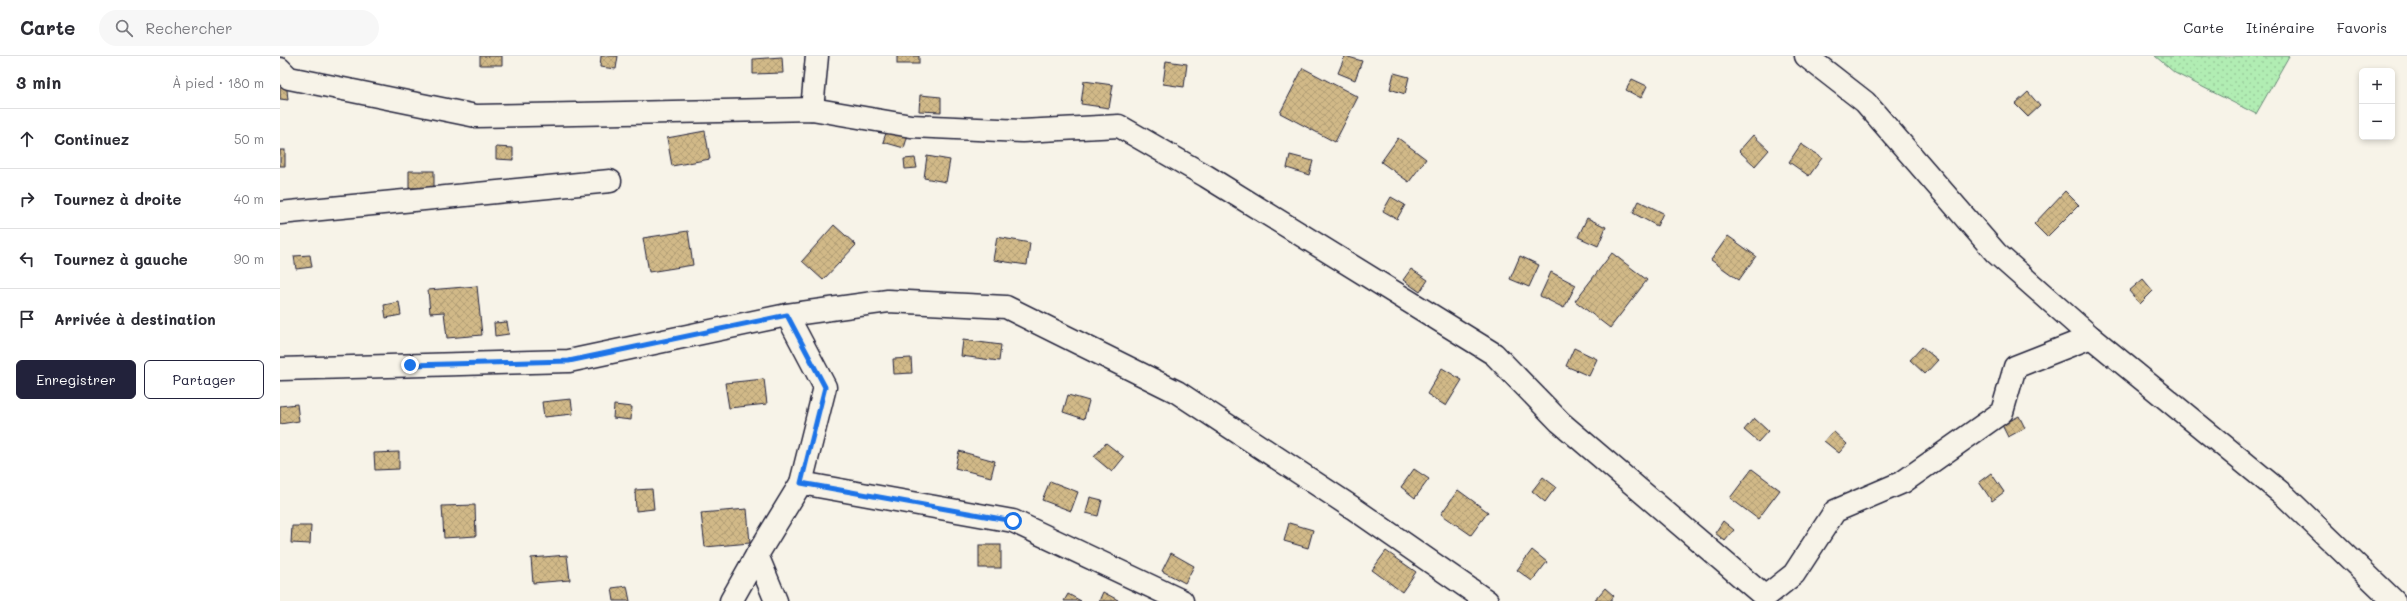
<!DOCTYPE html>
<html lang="fr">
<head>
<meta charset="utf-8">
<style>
	:root { --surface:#fff; --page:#f7f7f7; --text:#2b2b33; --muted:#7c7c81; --line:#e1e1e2; --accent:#22223b }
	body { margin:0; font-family:Mali,sans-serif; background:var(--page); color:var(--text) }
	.controls { position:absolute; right:12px; top:12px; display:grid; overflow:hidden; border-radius:6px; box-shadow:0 2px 6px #0003 }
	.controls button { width:36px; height:36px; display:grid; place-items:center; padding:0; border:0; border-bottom:1px solid var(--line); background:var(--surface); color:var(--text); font:20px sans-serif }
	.stop { position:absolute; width:12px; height:12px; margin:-9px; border:3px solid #1a73e8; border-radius:50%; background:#fff }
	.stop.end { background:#1a73e8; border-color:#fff; box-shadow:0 1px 4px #0008 }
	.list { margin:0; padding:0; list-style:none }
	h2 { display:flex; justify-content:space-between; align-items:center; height:52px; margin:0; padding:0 16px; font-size:17px }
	h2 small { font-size:13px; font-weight:400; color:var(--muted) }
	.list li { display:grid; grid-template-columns:26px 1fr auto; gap:12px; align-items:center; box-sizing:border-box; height:60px; padding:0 16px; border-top:1px solid var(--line) }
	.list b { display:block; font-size:15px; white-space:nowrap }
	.list em { font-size:13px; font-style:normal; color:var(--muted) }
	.actions { display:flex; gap:8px; padding:12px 16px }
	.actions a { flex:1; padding:9px 0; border:1px solid var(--accent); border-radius:6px; text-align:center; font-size:14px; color:var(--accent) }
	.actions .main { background:var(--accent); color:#fff }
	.icon { flex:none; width:22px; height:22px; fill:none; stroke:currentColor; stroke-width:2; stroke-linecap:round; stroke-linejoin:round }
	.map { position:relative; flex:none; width:2127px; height:545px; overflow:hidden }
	header { display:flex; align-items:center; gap:24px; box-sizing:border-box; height:56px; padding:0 20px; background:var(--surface); border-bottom:1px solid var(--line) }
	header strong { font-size:19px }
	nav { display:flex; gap:22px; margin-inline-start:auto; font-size:14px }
	.search { width:280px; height:36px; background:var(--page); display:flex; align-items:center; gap:10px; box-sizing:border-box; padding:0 14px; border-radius:22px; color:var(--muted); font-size:15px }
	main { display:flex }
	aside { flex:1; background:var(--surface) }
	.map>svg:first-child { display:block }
</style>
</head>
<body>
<header>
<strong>Carte</strong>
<div class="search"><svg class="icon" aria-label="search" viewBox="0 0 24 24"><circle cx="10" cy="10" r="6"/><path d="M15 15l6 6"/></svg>Rechercher</div>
<nav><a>Carte</a><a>Itinéraire</a><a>Favoris</a></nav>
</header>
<main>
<aside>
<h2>3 min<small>À pied · 180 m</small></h2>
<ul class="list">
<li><svg class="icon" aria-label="ahead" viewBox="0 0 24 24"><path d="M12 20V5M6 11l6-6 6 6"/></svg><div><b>Continuez</b></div><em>50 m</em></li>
<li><svg class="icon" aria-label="right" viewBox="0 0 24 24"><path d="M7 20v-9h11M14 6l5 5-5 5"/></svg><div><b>Tournez à droite</b></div><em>40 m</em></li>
<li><svg class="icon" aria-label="left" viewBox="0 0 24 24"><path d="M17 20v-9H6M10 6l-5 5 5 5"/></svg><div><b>Tournez à gauche</b></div><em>90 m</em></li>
<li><svg class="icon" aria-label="arrive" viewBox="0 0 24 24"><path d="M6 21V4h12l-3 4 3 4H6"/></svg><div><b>Arrivée à destination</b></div></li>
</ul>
<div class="actions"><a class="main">Enregistrer</a><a>Partager</a></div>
</aside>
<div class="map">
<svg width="2127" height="545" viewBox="0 0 2127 545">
	<defs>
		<pattern id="grass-dots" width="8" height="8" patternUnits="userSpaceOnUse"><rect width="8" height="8" fill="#b1edb3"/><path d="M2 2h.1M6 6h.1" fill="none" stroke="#98cb9b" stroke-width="1.8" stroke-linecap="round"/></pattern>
		<pattern id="building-cross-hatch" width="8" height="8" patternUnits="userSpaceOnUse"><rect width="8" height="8" fill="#d1b988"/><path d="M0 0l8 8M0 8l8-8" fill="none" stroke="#b39f76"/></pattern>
	</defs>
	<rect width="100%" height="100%" fill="#f7f3e8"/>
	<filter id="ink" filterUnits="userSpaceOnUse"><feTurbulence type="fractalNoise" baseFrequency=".025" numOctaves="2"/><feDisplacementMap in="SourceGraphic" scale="8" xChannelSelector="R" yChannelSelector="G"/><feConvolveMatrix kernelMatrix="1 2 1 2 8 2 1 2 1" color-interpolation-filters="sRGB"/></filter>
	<g filter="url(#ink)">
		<!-- grass -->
		<polygon fill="url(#grass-dots)" stroke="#6a8877" points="1875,0 2009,0 1976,58 1895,17"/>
		<!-- building -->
		<g fill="url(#building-cross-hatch)" stroke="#22223b">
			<rect x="200" y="0" width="22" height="9"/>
			<polygon points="321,0 338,0 336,13 320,11"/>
			<rect x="617" y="0" width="22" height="8"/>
			<polygon points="1065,0 1082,5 1075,24 1058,17"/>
			<polygon points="502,1 503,17 473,18 473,3"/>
			<polygon points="886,5 907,8 904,31 883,28"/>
			<polygon points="1023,12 1078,41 1055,86 1000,57"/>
			<polygon points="1114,17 1129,21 1125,38 1110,33"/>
			<polygon points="1352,23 1367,30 1361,42 1346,34"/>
			<polygon points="6,24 8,44 0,43 0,31"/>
			<polygon points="804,25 833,29 829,52 801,48"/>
			<polygon points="1748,36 1760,50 1748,61 1735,48"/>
			<polygon points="640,39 661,41 661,56 639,55"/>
			<polygon points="607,74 628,79 624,92 603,86"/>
			<polygon points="425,75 430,103 392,110 387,82"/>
			<polygon points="1473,79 1489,94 1475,110 1459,95"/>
			<polygon points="1118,82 1146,103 1129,126 1101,106"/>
			<polygon points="1521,88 1542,102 1529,120 1509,106"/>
			<polygon points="216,91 233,92 233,104 216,103"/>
			<rect x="0" y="94" width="5" height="16"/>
			<polygon points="1010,99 1033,105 1029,119 1007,112"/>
			<polygon points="647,100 670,104 666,126 644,122"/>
			<polygon points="635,102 637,112 625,113 624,103"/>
			<rect x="129" y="115" width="25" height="17"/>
			<polygon points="1785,135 1799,149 1767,181 1754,168"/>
			<polygon points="1111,141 1125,149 1117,163 1103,155"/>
			<polygon points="1359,145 1383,157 1377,170 1353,157"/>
			<polygon points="1307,162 1326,171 1318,190 1298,181"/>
			<polygon points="554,169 576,189 543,224 522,205"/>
			<polygon points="408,175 413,209 369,216 363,182"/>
			<polygon points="1448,180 1476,200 1459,224 1431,204"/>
			<polygon points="717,181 750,187 747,209 713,204"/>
			<polygon points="1332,197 1367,224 1330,272 1295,245"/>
			<polygon points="30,199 32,211 16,213 14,200"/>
			<polygon points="1240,200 1259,209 1249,231 1230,223"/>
			<polygon points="1131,213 1148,224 1140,236 1123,224"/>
			<polygon points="1271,216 1296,229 1284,252 1260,240"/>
			<polygon points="1863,223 1873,235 1860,248 1849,235"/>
			<polygon points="197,230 202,279 167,282 164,256 150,257 148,234"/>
			<polygon points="119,246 121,259 106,262 104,249"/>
			<polygon points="227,266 229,278 215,280 214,267"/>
			<polygon points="683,284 721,289 719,305 681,300"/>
			<polygon points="1642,291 1658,304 1645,318 1630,304"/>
			<polygon points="1294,292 1317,303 1309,320 1286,310"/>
			<polygon points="631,302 632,317 614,318 613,303"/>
			<polygon points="1162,312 1182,324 1166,350 1147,338"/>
			<polygon points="484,323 487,348 449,352 445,327"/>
			<polygon points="788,339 809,345 804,363 783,356"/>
			<polygon points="291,343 293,358 264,361 262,346"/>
			<polygon points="17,348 19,365 0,368 0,350"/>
			<polygon points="334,349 352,351 351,364 333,362"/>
			<polygon points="1739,360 1745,372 1728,381 1722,369"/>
			<polygon points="1474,362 1488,375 1478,386 1464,374"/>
			<polygon points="1553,375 1567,388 1559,397 1544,385"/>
			<polygon points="826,387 844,401 832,416 814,401"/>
			<polygon points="679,395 715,405 711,421 675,412"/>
			<polygon points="119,396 119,413 95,414 94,397"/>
			<polygon points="1134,413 1149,423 1135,442 1121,431"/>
			<polygon points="1472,413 1500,434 1478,463 1450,442"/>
			<polygon points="1711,417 1724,436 1712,445 1699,426"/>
			<polygon points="1263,421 1276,431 1265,446 1252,435"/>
			<polygon points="770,425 798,436 791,455 762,444"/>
			<polygon points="372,433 374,453 356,455 355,434"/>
			<polygon points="1178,434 1208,456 1191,479 1161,458"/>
			<polygon points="810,441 822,444 818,460 806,457"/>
			<polygon points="195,449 196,480 164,482 162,450"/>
			<polygon points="467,453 470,487 425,491 421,457"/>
			<polygon points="1443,465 1454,474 1445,485 1435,477"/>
			<polygon points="1009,467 1033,474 1028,492 1004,485"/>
			<polygon points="12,470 31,470 30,488 11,487"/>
			<rect x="699" y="489" width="22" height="23"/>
			<polygon points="1252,494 1267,506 1252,525 1237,514"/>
			<polygon points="1106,495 1136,516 1122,536 1092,514"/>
			<polygon points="891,497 914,510 905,527 882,515"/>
			<polygon points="287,499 290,524 253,527 251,502"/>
			<polygon points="347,530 350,545 334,545 332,532"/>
			<polygon points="1325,532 1334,540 1330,545 1314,545"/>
			<polygon points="823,536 838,544 838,545 819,545"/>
			<polygon points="788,538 801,545 784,545"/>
		</g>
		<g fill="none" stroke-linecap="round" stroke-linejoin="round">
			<!-- street casing -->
			<g stroke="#22223b" stroke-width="25">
				<g id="street">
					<polyline points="0,13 9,22 196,60 532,53 631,70 742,75 839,70 926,120 1214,298 1280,366 1485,541 1514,518 1555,455 1623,426 1722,356 1735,311 1811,281"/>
					<polyline points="532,53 537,0"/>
					<polyline points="0,157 330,125"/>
					<polyline points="0,313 289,305 507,259 608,245 726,251 897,336 1073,452 1207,545"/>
					<polyline points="521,427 733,465 902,545"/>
					<polyline points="451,545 477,499"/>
					<polyline points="496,545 477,499 521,427 545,331 507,259"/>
				</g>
			</g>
			<!-- secondary casing -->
			<g stroke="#22223b" stroke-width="25">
				<polyline id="secondary" points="1526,0 1585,46 1716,197 1811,281 2005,440 2114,545"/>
			</g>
			<!-- street -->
			<use href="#street" stroke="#f7f3e8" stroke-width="22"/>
			<!-- secondary -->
			<use href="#secondary" stroke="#f7f3e8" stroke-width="22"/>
		</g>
	</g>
	<g fill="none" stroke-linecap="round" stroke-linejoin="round" filter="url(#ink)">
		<!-- route -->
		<polyline stroke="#1a73e8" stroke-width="5" points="130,309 289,305 507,259 545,331 521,427 733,465"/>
	</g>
</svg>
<div class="controls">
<button>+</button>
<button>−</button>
</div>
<div class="stop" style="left:733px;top:465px"></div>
<div class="stop end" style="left:130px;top:309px"></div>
</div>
</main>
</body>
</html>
